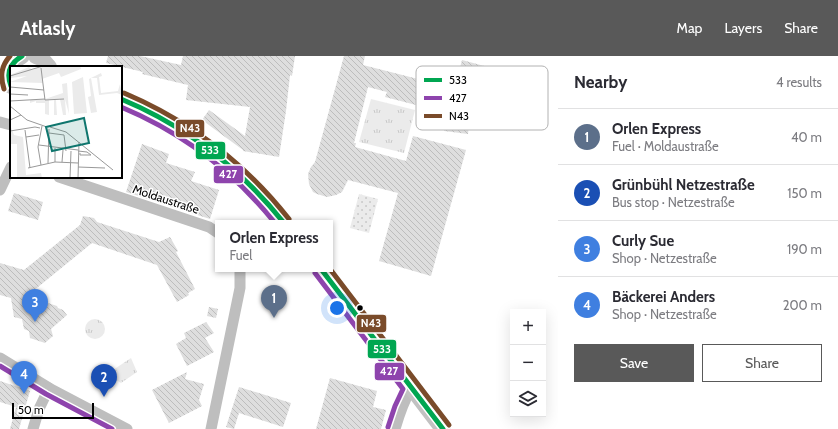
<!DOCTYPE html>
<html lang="en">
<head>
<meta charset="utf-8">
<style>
	:root { --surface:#fff; --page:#f2f2f3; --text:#2b2b33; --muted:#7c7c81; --line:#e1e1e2; --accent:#595959 }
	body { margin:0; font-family:Cabin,sans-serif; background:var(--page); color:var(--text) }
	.controls { position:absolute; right:12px; bottom:12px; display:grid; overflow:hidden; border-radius:0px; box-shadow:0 4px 16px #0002 }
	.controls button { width:36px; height:36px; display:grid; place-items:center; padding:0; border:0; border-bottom:1px solid var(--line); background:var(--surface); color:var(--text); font:20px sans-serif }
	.scale { position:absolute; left:12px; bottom:10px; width:82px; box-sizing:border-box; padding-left:4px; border:2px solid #000; border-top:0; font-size:11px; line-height:14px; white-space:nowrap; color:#000; -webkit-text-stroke:3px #fff; paint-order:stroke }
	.you { position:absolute; left:337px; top:252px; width:14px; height:14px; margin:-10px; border:3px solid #fff; border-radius:50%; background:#1a73e8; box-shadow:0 0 0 6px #1a73e833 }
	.badge { display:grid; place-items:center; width:26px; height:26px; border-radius:50%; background:var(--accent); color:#fff; font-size:13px; font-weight:700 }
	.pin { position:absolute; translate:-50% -33px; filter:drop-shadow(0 1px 2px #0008) }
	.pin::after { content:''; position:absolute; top:21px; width:14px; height:12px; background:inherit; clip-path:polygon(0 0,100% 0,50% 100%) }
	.popup { position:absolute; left:215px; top:164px; width:118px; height:52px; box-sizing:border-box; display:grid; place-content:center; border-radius:0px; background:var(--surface); filter:drop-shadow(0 1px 3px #0005); font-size:13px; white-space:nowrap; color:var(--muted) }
	.popup b { font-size:15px; color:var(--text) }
	.popup::after { content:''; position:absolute; left:50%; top:100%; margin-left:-8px; border:8px solid transparent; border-top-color:var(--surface) }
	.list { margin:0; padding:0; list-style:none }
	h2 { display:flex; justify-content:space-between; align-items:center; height:52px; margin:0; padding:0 16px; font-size:17px }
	h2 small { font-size:13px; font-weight:400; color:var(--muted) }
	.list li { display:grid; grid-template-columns:26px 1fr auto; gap:12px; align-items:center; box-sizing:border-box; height:56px; padding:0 16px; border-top:1px solid var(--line) }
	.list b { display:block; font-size:15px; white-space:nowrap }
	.list p { margin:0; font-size:13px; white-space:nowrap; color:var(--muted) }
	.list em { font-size:13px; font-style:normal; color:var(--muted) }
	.actions { display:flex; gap:8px; padding:12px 16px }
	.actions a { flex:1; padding:9px 0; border:1px solid var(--accent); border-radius:0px; text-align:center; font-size:14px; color:var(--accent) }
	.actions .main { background:var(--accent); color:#fff }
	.icon { flex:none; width:22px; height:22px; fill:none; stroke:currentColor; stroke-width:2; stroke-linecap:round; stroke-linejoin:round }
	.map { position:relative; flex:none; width:558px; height:373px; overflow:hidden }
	header { display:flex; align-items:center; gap:24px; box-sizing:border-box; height:56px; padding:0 20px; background:var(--accent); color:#fff }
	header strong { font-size:19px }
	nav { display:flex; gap:22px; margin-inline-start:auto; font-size:14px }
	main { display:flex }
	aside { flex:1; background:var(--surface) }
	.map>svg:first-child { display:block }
</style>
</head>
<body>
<header>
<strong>Atlasly</strong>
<nav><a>Map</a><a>Layers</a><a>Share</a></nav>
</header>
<main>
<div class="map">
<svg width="558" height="373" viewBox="0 0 558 373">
	<defs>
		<pattern id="grass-dots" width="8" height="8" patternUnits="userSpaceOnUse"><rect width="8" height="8" fill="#ebebeb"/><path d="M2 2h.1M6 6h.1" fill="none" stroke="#c8c8c8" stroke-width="1.8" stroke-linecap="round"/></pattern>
		<pattern id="park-tufts" width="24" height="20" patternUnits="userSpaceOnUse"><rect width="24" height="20" fill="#ebebeb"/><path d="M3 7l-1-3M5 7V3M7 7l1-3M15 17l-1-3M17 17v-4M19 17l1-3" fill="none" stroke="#c8c8c8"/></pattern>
		<pattern id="building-back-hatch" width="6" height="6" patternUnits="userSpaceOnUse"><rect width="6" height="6" fill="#dedede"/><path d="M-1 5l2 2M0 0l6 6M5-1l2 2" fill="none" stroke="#bdbdbd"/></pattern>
	</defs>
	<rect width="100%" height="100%" fill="#fff"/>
	<!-- grass -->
	<polygon fill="url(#grass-dots)" points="359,138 378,143 369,177 350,172"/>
	<!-- park -->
	<g fill="url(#park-tufts)">
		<polygon points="371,43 415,54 404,97 359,86"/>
		<circle cx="95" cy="273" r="10"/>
		<polygon points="131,302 137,316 121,327 107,318"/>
	</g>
	<!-- building -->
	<g fill="url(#building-back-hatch)">
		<polygon points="108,0 140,0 181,9 183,0 295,0 292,20 290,19 286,55 279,101 243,95 243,94 202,64 209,54 245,80 250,51 186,44 188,29 142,18 143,16 106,7"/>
		<polygon points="344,0 365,0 363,9 422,24 416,49 385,41 387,36 368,31 354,87 356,87 355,91 406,105 413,80 466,94 431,220 379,205 398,137 348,124 342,136 336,139 327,141 317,138 313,136 309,128 308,118 311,111 315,106"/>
		<polygon points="462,4 488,11 476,52 471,50 468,78 444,75 446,57 452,58 461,24 457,23"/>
		<polygon points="142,88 169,98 166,107 195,116 191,125 219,134 210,163 126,136"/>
		<polygon points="14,137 43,146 38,164 8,155"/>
		<polygon points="83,160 94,162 97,166 159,186 170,181 178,195 176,196 195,233 188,237 189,239 177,246 157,209 92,187 27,240 57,250 58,252 63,254 67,259 51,273 53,280 45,287 30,282 29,275 24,273 22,263 14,261 11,242 0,239 0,207 24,214 80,169"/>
		<polygon points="209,251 218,253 216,262 207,260"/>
		<polygon points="206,266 214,277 205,282 214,296 187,310 176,288 186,282 184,277"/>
		<polygon points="187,316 185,323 204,328 199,344 202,350 169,367 152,334"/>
		<polygon points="330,322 377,335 373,351 386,354 381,373 316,373"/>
		<polygon points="0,325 30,335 19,373 10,373 16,351 0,346"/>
		<polygon points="239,331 291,347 283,371 239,357 234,373 226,371"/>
	</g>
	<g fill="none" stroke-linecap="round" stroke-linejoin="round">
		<!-- street -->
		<g stroke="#bebebe" stroke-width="11">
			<polyline points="0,66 11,69"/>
			<polyline points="59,121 209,171 218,177"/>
			<polyline points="0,134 11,111"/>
			<polyline points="0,302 49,332 127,373"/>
			<polyline points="33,373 39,353 49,332"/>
			<polyline points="211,373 240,232 240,213"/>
			<path d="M395,373C399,359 403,346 411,333"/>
		</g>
		<!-- secondary -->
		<g stroke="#c2c2c2" stroke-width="16">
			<polyline points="36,0 41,2 49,11"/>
			<path d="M11,30C5,18 10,6 22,0"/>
			<path d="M121,43C167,61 212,91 248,126C261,138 273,153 284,167"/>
			<polyline points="321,213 443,373"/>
		</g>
		<!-- bus-1 casing -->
		<g stroke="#fff" stroke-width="8">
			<g id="bus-1">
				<path d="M11,30C6,17 10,7 22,0"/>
				<path d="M121,43C186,70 240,112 284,167"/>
				<polyline points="321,213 443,373"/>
			</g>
		</g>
		<!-- bus-2 casing -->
		<g stroke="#fff" stroke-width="8">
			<g id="bus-2">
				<path d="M121,51C181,76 234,116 275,167"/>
				<polyline points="315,217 403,333 395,350 388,371"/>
				<polyline points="0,310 46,338 112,373"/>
			</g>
		</g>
		<!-- bus-3 casing -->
		<g stroke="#fff" stroke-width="8">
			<g id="bus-3">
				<path d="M4,33C0,20 1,10 10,0"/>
				<path d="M124,37C190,65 245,107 289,163"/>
				<polyline points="330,213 449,369"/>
			</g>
		</g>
		<!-- bus-1 -->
		<use href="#bus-1" stroke="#00a651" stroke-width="5"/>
		<!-- bus-2 -->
		<use href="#bus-2" stroke="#8e44ad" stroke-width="5"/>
		<!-- bus-3 -->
		<use href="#bus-3" stroke="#7a4b2a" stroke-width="5"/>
	</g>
	<!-- markers -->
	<circle fill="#000" stroke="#fff" stroke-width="1.5" cx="360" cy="252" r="3.5"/>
	<g text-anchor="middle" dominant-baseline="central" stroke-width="3" stroke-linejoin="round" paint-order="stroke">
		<!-- street labels -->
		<g font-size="12" fill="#000" stroke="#fff">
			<text transform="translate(166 143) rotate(18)">Moldaustraße</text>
		</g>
	</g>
	<!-- overview -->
	<g transform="translate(10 10)">
		<rect width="112" height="112" fill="#fff"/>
		<path d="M34,0H70L71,3L51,11L49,7L32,13L33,17L0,16L17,10L0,12V9L19,1L22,4ZM91,7L92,10L89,11L91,27L108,25L110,18L112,29L107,27L89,29L87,12H81L87,46L81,47L78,31L81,30L79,13ZM73,11L77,47L64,48L62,16ZM57,17L59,48L55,33L56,49H53L50,33L46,34L47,49H44V34H39V49L35,48V37H26V35L20,37V34L35,33L53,27L52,18ZM0,59L4,69L13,71L16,109L31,107L32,112H7V78H0V92Z" fill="#ebebeb"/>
		<path fill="none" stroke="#999" stroke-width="1" d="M31,2L35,34L54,33M0,10L33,0M0,21L34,24M0,28L18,29M0,35L35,33M0,40L17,54L37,61M0,54L11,49M40,61L56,66L103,104M15,64L20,102M0,65L25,61L30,62M39,67L54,69L56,85M16,71L29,69M29,79L68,84M45,82V96M68,85L77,86L81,89H70V87M52,96L53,84M38,97L39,63M31,99L28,81L32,60M68,101L95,102M18,102L45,96L68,97M60,112L61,85M68,112L69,76"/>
		<path fill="#0f766e" fill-opacity="0.15" stroke="#0f766e" stroke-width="2" d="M74,52L79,77L42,85L36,61Z"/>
		<rect width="112" height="112" fill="none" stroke="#000" stroke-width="2"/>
	</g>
	<!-- legend -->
	<rect x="416" y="10" width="132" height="64" rx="6" fill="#fff" stroke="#b2b2b2" stroke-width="1"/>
	<rect x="424" y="22" width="18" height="4" fill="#00a651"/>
	<rect x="424" y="40" width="18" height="4" fill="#8e44ad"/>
	<rect x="424" y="58" width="18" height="4" fill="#7a4b2a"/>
	<g font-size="11" fill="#000">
		<text x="449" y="28">533</text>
		<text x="449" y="46">427</text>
		<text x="449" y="64">N43</text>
	</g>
	<g stroke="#fff" stroke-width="1.5">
		<rect x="175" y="63" width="30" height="19" rx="4" fill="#7a4b2a"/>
		<rect x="195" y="85" width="31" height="19" rx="4" fill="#00a651"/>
		<rect x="213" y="109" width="31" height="19" rx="4" fill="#8e44ad"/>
		<rect x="356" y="258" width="31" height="19" rx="4" fill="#7a4b2a"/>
		<rect x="367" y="283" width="30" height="20" rx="4" fill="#00a651"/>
		<rect x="374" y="306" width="31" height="19" rx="4" fill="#8e44ad"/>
	</g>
	<g font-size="11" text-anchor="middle" font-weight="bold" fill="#fff">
		<text x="190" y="76">N43</text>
		<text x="210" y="98">533</text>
		<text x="228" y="122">427</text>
		<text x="371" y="271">N43</text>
		<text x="382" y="297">533</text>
		<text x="389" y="319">427</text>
	</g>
</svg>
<div class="controls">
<button>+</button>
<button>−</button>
<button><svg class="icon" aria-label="layers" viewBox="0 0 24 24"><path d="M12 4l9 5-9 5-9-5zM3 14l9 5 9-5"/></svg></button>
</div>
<div class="scale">50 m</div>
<div class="you"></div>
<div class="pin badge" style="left:274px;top:262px;background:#5c6f8a">1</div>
<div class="popup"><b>Orlen Express</b>Fuel</div>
<div class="pin badge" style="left:104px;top:341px;background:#1a4fb4">2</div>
<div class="pin badge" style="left:35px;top:266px;background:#3f7fe0">3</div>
<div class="pin badge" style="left:24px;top:338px;background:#3f7fe0">4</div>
</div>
<aside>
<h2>Nearby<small>4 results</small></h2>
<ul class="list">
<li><span class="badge" style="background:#5c6f8a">1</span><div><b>Orlen Express</b><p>Fuel · Moldaustraße</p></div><em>40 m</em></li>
<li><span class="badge" style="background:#1a4fb4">2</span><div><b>Grünbühl Netzestraße</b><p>Bus stop · Netzestraße</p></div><em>150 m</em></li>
<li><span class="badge" style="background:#3f7fe0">3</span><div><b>Curly Sue</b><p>Shop · Netzestraße</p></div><em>190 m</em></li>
<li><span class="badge" style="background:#3f7fe0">4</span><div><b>Bäckerei Anders</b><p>Shop · Netzestraße</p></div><em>200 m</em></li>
</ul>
<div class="actions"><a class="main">Save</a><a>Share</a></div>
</aside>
</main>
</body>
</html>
